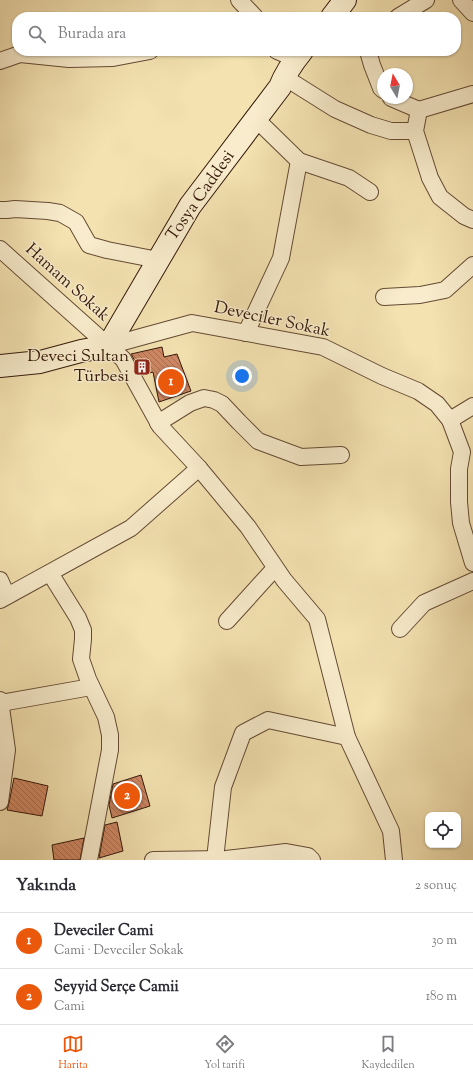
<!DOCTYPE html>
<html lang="tr">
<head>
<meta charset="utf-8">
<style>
	:root { --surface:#fff; --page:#f2f2f3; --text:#2b2b33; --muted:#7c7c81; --line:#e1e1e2; --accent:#ea580c }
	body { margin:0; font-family:"Sorts Mill Goudy",serif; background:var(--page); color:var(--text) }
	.controls { position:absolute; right:12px; bottom:12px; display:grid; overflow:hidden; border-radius:8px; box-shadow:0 1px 3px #0004 }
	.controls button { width:36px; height:36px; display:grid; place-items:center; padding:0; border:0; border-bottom:1px solid var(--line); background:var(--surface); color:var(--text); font:20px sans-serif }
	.compass { position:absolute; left:377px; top:68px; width:36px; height:36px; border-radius:50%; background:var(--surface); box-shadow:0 1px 3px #0004; rotate:350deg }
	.you { position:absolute; left:242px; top:376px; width:14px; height:14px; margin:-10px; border:3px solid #fff; border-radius:50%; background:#1a73e8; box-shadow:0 0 0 6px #1a73e833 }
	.badge { display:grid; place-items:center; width:26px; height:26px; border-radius:50%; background:var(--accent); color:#fff; font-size:13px; font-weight:700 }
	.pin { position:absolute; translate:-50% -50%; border:2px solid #fff; box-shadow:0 1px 4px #0006 }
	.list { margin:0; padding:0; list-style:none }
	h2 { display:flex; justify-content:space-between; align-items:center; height:52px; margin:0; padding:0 16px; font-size:17px }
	h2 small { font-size:13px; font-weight:400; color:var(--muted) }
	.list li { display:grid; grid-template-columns:26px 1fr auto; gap:12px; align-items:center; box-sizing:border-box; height:56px; padding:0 16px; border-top:1px solid var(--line) }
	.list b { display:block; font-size:15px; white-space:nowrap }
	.list p { margin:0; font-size:13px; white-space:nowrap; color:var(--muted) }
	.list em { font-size:13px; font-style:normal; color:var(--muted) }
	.icon { flex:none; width:22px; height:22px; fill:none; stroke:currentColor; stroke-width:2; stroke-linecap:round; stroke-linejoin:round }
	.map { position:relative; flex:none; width:473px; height:860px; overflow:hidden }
	.search { position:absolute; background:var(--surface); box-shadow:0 1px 3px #0004; left:12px; right:12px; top:12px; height:44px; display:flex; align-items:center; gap:10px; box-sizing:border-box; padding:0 14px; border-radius:16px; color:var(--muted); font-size:15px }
	.sheet { height:164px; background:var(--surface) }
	nav { display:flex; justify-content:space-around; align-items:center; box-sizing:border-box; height:56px; border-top:1px solid var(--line); background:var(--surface); font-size:11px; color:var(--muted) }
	nav a { display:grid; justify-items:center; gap:2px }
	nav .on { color:var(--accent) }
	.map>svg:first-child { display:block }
</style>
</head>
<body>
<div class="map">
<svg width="473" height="860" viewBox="0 0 473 860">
	<defs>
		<pattern id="building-back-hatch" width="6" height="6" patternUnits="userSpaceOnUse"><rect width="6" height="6" fill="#cf8864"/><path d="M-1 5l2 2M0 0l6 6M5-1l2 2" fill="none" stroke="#a96e51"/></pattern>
	</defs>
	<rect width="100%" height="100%" fill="#f4e2b1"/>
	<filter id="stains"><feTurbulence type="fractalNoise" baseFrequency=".005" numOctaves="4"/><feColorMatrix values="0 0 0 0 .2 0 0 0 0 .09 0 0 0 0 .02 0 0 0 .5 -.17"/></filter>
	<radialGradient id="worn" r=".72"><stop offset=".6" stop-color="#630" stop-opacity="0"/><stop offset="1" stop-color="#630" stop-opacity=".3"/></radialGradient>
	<!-- building -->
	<g fill="url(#building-back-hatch)" stroke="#34180a">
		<polygon points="162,347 164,357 177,354 191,391 159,402 153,372 143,375 131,354"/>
		<polygon points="141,775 150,806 112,818 109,805 113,784"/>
		<polygon points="14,778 48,786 42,816 7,810 9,803"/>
		<polygon points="117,822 123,851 99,858 105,825"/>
		<polygon points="84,838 80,860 54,860 52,845"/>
	</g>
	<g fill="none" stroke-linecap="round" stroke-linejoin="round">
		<!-- street casing -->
		<g stroke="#644a34" stroke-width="18">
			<g id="street">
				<polyline points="239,0 255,17"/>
				<polyline points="461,0 473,13"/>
				<polyline points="398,17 426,0"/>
				<polyline points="277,51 296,59"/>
				<polyline points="368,51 372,65 381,88 383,90"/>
				<polyline points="0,61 20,54 69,59 113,58 150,51"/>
				<polyline points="284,77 335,109 371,125 391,131 415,131"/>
				<polyline points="473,94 419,110 415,131 430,178 440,197 464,216 473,220"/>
				<polyline points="391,98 419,110"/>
				<polyline points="256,119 299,161 349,178 370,192"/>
				<polyline points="0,210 7,210 15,209 48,211 60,213 76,222 89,245 107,250 158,260"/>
				<polyline points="0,249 123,359 160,426 199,468 248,527 284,580 317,619 347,737 391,831 394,860"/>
				<polyline points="384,297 420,295 445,290 473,265"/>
				<polyline points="246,333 281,258 299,161"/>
				<polyline points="108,346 192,323 323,347 382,376 418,391 437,404 450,420 462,452 459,469 459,502 461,523 473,563"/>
				<polyline points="450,420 473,406"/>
				<polyline points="158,423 190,403 204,398 214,400 222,404 239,422 258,441 301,457 341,455"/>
				<polyline points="50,573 78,618 83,630 83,639 81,659 88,679 106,717 110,735 110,750 89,860"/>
				<polyline points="0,580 7,596"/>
				<polyline points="0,600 131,528 199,468"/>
				<polyline points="227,621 275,568"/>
				<polyline points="400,629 424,603 473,581"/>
				<polyline points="0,700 7,750 0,802"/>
				<polyline points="1,703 91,687"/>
				<polyline points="215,859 223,787 243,733 268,720 347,737"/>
				<polyline points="153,860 226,859 286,852 308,856 312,860"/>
			</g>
		</g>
		<!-- secondary casing -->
		<g stroke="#34180a" stroke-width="24">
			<g id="secondary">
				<polyline points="332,17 345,0"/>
				<path d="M0,366L40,362L81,351L108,346L190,206L280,87C285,74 293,62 302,51"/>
			</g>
		</g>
		<!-- street -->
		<use href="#street" stroke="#f8eccc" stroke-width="16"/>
		<!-- secondary -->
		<use href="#secondary" stroke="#f8eccc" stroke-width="22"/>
	</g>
	<!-- icons -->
	<defs>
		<g id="building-square" transform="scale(0.9)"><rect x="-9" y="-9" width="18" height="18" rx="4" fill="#8f2418" stroke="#f8eccc"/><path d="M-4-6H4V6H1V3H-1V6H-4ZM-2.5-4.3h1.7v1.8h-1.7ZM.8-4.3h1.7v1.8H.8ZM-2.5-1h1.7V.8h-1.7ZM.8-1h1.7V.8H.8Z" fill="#fff"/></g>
	</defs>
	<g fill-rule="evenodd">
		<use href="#building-square" x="142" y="367"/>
	</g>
	<g text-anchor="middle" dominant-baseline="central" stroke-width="3" stroke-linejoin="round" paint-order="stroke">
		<!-- street labels -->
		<g font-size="17" fill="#34180a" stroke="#f8eccc">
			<text transform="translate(201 196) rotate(-55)">Tosya Caddesi</text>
			<text transform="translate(67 283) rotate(42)">Hamam Sokak</text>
			<text transform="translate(272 320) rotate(12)">Deveciler Sokak</text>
		</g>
		<!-- poi labels -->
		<g font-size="17" fill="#34180a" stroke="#f8eccc" text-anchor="end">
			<text x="129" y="357">Deveci Sultan<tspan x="129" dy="20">Türbesi</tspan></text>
		</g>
	</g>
	<rect width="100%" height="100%" filter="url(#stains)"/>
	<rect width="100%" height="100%" fill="url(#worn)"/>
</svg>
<div class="controls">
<button><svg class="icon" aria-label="locate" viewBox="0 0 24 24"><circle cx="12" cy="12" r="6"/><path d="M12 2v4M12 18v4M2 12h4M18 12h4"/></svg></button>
</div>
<svg class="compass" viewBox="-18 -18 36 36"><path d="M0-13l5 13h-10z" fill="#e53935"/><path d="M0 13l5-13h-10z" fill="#7c7c81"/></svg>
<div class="you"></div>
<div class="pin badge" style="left:171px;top:382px">1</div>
<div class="pin badge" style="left:127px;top:796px">2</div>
<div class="search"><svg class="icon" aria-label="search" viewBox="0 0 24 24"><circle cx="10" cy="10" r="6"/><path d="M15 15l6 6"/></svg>Burada ara</div>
</div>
<section class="sheet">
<h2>Yakında<small>2 sonuç</small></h2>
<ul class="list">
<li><span class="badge">1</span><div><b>Deveciler Cami</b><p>Cami · Deveciler Sokak</p></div><em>30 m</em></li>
<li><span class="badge">2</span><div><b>Seyyid Serçe Camii</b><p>Cami</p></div><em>180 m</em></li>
</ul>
</section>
<nav>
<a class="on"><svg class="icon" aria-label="map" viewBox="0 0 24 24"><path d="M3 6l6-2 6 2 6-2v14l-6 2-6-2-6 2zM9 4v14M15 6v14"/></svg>Harita</a>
<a><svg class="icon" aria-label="directions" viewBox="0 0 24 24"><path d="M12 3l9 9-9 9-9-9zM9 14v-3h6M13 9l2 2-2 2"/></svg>Yol tarifi</a>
<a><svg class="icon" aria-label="saved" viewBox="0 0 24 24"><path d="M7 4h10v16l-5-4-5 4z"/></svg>Kaydedilen</a>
</nav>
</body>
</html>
